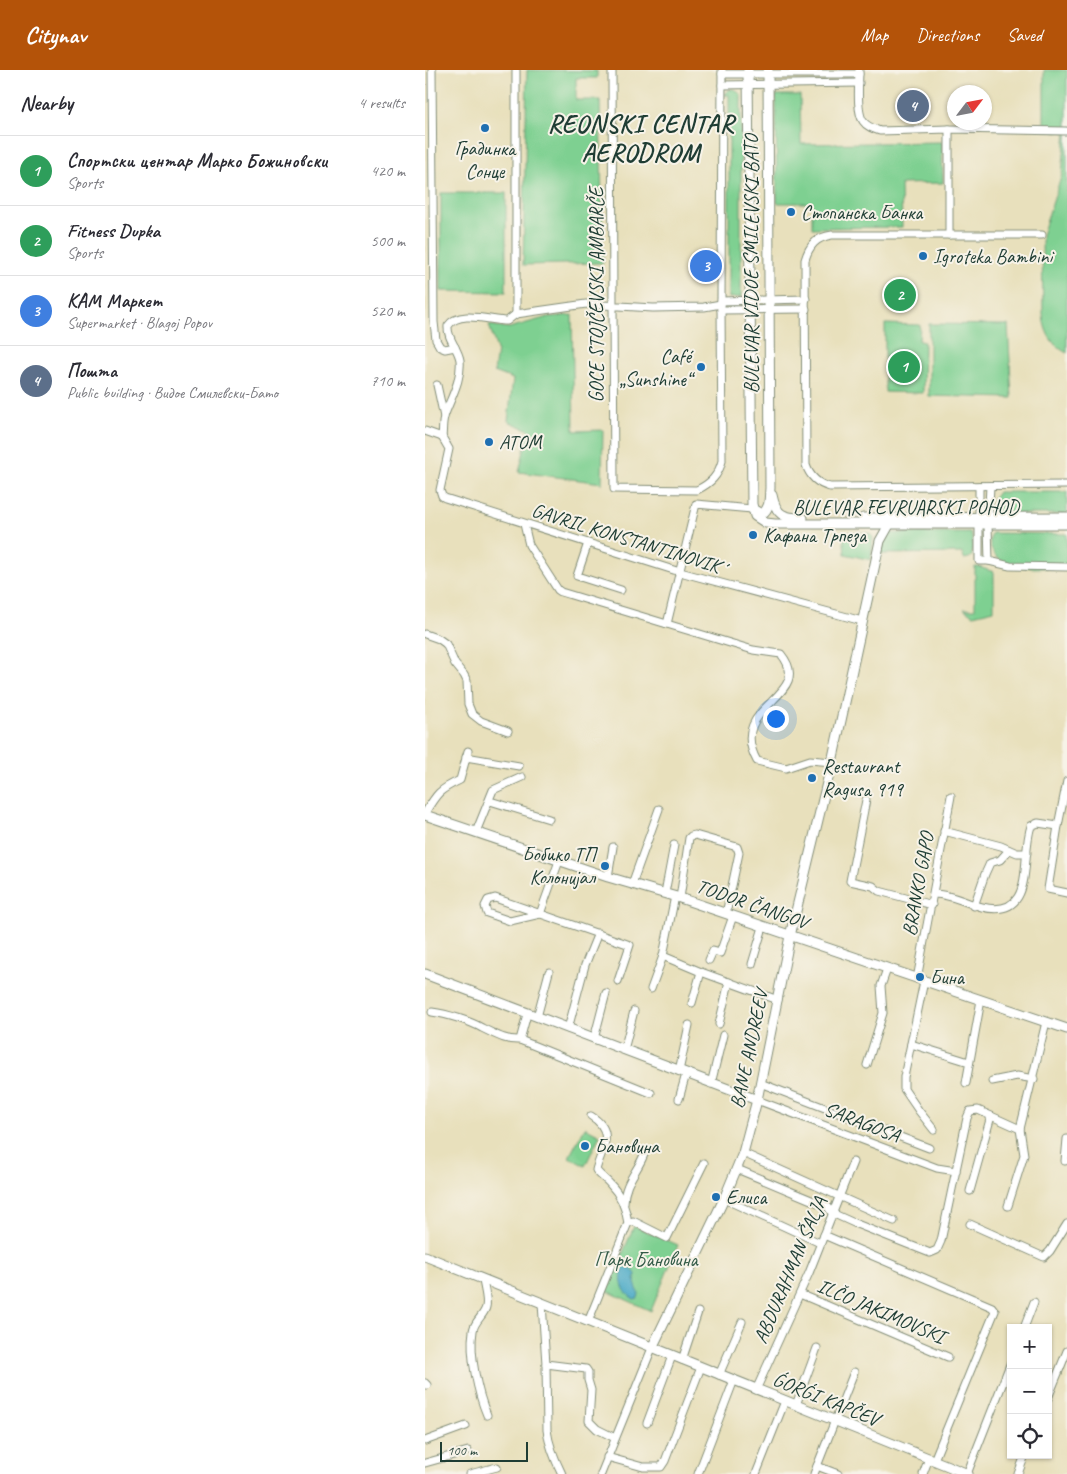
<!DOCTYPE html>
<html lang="en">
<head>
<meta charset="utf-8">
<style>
	:root { --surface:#fff; --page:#f2f2f3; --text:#2b2b33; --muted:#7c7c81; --line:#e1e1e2; --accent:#b45309 }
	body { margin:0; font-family:Caveat,sans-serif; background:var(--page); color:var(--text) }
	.controls { position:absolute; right:15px; bottom:15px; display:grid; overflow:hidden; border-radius:0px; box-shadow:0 1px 4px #0004 }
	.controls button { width:45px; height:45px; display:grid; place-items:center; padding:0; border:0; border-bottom:1px solid var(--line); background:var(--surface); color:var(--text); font:25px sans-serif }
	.compass { position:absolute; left:522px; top:15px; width:45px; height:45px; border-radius:50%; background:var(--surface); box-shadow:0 1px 4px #0004; rotate:58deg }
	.scale { position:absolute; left:15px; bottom:12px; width:88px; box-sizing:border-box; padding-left:5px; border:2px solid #1f3d34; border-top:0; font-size:14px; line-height:18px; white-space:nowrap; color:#1f3d34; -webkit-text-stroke:4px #f7f3e8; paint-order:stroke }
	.you { position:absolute; left:350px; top:648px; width:18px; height:18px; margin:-12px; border:4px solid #fff; border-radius:50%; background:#1a73e8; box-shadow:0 0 0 8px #1a73e833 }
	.badge { display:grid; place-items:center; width:32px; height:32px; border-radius:50%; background:var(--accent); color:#fff; font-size:16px; font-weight:700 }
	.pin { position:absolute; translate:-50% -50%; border:2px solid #fff; box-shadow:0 1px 5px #0006 }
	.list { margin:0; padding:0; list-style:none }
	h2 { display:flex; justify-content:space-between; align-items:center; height:65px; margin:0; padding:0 20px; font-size:21px }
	h2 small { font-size:16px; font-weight:400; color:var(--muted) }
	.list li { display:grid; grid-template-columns:32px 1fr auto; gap:15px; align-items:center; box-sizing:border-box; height:70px; padding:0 20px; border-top:1px solid var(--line) }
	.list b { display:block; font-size:19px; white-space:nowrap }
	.list p { margin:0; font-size:16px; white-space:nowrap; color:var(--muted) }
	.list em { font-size:16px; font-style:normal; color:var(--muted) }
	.icon { flex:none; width:28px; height:28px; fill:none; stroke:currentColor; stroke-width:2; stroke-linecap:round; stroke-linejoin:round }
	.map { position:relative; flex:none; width:642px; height:1404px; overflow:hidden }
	header { display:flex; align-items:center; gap:30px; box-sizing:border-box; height:70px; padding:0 25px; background:var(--accent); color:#fff }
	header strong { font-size:24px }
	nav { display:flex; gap:28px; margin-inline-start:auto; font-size:18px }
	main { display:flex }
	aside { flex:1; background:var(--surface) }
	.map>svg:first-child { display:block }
</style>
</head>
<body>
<header>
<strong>Citynav</strong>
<nav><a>Map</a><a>Directions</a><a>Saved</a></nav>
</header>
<main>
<aside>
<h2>Nearby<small>4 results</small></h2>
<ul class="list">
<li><span class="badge" style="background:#2e9e5b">1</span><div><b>Спортски центар Марко Божиновски</b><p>Sports</p></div><em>420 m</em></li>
<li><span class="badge" style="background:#2e9e5b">2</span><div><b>Fitness Dupka</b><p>Sports</p></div><em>500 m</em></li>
<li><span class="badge" style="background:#3f7fe0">3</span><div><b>КАМ Маркет</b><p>Supermarket · Blagoj Popov</p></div><em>520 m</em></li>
<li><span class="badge" style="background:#5c6f8a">4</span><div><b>Пошта</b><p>Public building · Видое Смилевски-Бато</p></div><em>710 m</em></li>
</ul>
</aside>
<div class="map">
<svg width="642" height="1404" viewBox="0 0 642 1404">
	<rect width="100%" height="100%" fill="#f7f3e8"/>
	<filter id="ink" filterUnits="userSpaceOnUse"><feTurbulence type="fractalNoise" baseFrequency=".02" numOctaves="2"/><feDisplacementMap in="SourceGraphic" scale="10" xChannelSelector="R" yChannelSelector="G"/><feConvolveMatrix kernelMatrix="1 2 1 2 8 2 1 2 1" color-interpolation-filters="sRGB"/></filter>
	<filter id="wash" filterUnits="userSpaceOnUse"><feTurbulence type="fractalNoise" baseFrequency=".0096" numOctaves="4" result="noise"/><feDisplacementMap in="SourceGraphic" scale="20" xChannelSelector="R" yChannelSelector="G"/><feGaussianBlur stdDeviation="1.12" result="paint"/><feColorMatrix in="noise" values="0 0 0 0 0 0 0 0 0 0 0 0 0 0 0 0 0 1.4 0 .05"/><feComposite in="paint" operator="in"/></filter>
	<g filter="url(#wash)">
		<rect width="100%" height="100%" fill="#e8e0bc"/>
		<!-- green -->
		<g fill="#7ed091" stroke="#4e8662">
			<polygon points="102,0 172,1 172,8 151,8 151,30 175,30 178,193 98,195"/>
			<path d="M619,0H642V283C626,275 619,261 618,244L617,165L637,104L641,62L619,60Z"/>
			<polygon points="305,19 310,19 316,25 316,227 304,228 304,25 299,25"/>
			<polygon points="351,25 375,25 376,74 517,72 518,113 476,114 477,157 387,158 387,133 352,133"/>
			<polygon points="16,123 81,123 81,222 16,221"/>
			<polygon points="147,245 149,361 178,360 177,413 94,402 104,360 83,351 88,309 69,302 72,280 64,255 84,258 123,247"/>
			<polygon points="460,254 495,255 494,271 499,272 498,323 460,322"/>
			<polygon points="504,254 583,255 587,328 504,326"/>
			<path d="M573,422H642V444H575C568,440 568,436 568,429Z"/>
			<polygon points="418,462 444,463 448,467 446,490 420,484"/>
			<polygon points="464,463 545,463 547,467 547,486 544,488 539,489 538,483 456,484 458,474"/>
			<path d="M567,463L642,464V497C620,497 575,504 566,478C564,473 565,467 567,463Z"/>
			<polygon points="550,497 554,497 569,502 569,540 548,545 539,539 550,539"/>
			<polygon points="160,1057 175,1065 160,1096 144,1087"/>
			<polygon points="209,1156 253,1175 226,1241 182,1221"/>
		</g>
		<!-- water -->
		<path fill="#46a9c6" stroke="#32737d" d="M202,1197L206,1198L211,1204L210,1213L214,1224L213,1228L209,1229C198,1223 193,1210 199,1198Z"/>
	</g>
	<g filter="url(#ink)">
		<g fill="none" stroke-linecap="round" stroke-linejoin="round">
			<!-- minor casing -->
			<g stroke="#848e78" stroke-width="9">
				<g id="minor">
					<polyline points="7,0 9,252 11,270 15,277 20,279 30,277"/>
					<polyline points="91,0 91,244"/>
					<path d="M434,0C434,13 431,41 438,51C442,57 449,59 455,61L524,59L641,61"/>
					<polyline points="297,4 434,4"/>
					<polyline points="297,15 434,13"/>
					<polyline points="524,59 524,165"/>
					<path d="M617,165H407C391,167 384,176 380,190L381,395C385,407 393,414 405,417L642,415"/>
					<polyline points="296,231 381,229"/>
					<polyline points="296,234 297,0"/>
					<polyline points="296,240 381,239"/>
					<polyline points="12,315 19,347"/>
					<polyline points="0,361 17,367"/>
					<path d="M17,367C18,361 17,354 19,347C25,329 37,311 35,290C33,278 22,269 23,256C34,239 66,251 82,251L91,244L161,234L228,238L279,237L296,234L297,391C293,406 286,413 272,420L189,419L188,236L187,0"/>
					<polyline points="17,367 24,379 15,420 17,426 20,428 255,502 437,551"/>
					<polyline points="554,416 554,491 564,491 585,496 642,497"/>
					<path d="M99,454L104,475L133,520L136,522L328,580L356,584C392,628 300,634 332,691L361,698L385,690L407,692"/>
					<polyline points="163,473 152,506 196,520"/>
					<polyline points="564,491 563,455 565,416"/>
					<polyline points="242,554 271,434 327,439"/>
					<polyline points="0,564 14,569 21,574 30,594 39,605 42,611 43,634 47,644 56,651 83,661"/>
					<polyline points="41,687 94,696"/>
					<polyline points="642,711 633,756 623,819 642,823"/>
					<polyline points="441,730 425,811 448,816 454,821 507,835"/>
					<polyline points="65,731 124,749"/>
					<path d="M0,743C12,723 14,720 35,710L43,681"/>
					<polyline points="519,761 576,776 592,783 602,783"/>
					<polyline points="51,762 68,720 97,707"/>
					<polyline points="183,807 188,777"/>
					<polyline points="207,814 234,739"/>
					<polyline points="240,823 249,775"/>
					<path d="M509,824C527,824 539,833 557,837C612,850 595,788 606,756L613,753L633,756"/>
					<polyline points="255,828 264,768 266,766 270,765 312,777 314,783 301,844"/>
					<polyline points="549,836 560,804 565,793 575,790 584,780"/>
					<polyline points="115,844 85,851 62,843 60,836 63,830 70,828 205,875 193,911"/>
					<polyline points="115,844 134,791"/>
					<polyline points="238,886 276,902 353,930"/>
					<polyline points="284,890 288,881 295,883 308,846"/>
					<polyline points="327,894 338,857"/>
					<polyline points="492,909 526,726"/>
					<polyline points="499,911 479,1007 479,1019 494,1041 509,1060"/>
					<polyline points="226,919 238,886 250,826"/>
					<polyline points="267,933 276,902"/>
					<path d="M7,942C22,944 45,951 57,958C70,964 80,971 95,970L226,1023"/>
					<polyline points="112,947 124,902"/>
					<polyline points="294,954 304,912"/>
					<polyline points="143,959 160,895 173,863"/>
					<polyline points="169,969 181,923"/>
					<polyline points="95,970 102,944"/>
					<polyline points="486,974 544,992"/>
					<polyline points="199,980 209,941"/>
					<polyline points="442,995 458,943 456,916 462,899"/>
					<polyline points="254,1001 264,955"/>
					<polyline points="567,1011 592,1006 609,1009"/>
					<polyline points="335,1013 504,1078"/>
					<polyline points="541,1013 556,930"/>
					<polyline points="286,1014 298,965"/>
					<polyline points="254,1029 261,1004"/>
					<polyline points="332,1030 512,1098 531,1101"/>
					<path d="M166,1046C192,1062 176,1080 171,1100C175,1106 181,1109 185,1114C196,1125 201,1139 203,1153"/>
					<polyline points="318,1083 469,1151"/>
					<polyline points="640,1091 642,1069"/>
					<polyline points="312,1099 403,1137 407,1143 429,1153 505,1183 512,1180 516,1171 542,1048 545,1041 553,1040 595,1059"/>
					<polyline points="545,1121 566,1046"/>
					<polyline points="299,1129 395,1173"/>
					<path d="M199,1133C199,1112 214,1100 220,1082"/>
					<polyline points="583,1136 599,1085 595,1059 621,952"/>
					<polyline points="545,1154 619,1187 625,1181 642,1154"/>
					<polyline points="399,1165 567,1237 570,1241 509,1390"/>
					<path d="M58,1210C59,1218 63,1230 61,1237C59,1246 49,1251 48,1261C44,1284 53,1324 62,1345"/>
					<polyline points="375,1224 523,1287"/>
					<path d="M117,1233L121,1294L122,1360C124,1376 130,1390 137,1404"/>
					<polyline points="163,1252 203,1153 208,1151 242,1168 279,1093"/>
					<polyline points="599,1258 609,1232"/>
					<polyline points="257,1290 273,1242"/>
					<polyline points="121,1294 161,1299 163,1302 163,1310 166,1320 164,1351 172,1359 190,1368"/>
					<polyline points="294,1305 317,1252"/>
					<polyline points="0,1313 2,1315"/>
					<polyline points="331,1320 384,1203 428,1092"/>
					<polyline points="623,1328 642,1281"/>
					<polyline points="371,1335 392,1278"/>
					<polyline points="222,1353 247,1286"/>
					<polyline points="0,1371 41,1356"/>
					<polyline points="182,1387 218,1397 236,1397 240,1391 276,1297"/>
					<polyline points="0,1393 43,1381"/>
					<polyline points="392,1396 413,1404"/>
					<polyline points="45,1404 72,1397"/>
					<polyline points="176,1404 227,1278"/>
					<polyline points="273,1404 309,1310"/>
					<polyline points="331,1404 360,1331"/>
					<polyline points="389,1404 429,1302"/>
					<polyline points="498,1404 504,1388"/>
					<polyline points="542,1404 586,1292"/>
					<polyline points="593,1404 600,1385"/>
				</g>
			</g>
			<!-- tertiary casing -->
			<g stroke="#848e78" stroke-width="11">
				<g id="tertiary">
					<polyline points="323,0 327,434 330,446 341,453 350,454 642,454"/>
					<path d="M347,425C351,445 358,448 378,448"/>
					<path d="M327,439L337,444C346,438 344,427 345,418L343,0"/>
					<polyline points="438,448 642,447"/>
					<polyline points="0,745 183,807 255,828 642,959"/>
					<polyline points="0,904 332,1030"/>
					<polyline points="0,1186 543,1404"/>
					<polyline points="227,1278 299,1129 318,1083 332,1030 365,866 407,692 455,471 464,455"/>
				</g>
			</g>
			<!-- minor -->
			<use href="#minor" stroke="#fff" stroke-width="7"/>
			<!-- tertiary -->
			<use href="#tertiary" stroke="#fff" stroke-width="9"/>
		</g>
	</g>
	<!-- markers -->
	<g fill="#1f6fb2" stroke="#f7f3e8" stroke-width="2">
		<circle cx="60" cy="58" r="5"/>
		<circle cx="366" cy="142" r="5"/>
		<circle cx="498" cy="186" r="5"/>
		<circle cx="276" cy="297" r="5"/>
		<circle cx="64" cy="372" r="5"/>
		<circle cx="328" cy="465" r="5"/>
		<circle cx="387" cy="708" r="5"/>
		<circle cx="180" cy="796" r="5"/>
		<circle cx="495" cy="907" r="5"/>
		<circle cx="160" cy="1076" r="5"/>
		<circle cx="291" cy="1127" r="5"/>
	</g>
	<g text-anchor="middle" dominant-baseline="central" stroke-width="4" stroke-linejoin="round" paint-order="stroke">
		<!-- poi labels -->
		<g font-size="20" fill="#1f3d34" stroke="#f7f3e8" text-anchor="start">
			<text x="60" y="78" text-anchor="middle">Градинка<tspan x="60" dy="23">Сонце</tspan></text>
			<text x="376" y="142">Стопанска Банка</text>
			<text x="508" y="186">Igroteka Bambini</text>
			<text x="266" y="286" text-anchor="end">Café<tspan x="266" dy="23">„Sunshine“</tspan></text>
			<text x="74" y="372">АТОМ</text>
			<text x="338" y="465">Кафана Трпеза</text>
			<text x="397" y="696">Restaurant<tspan x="397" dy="23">Ragusa 919</tspan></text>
			<text x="170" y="784" text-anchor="end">Бобико ТП<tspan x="170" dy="23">Колонијал</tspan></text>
			<text x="505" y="907">Бина</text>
			<text x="170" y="1076">Бановина</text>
			<text x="301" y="1127">Елиса</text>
		</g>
		<!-- street labels -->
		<g font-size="20" fill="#1f3d34" stroke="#f7f3e8">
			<text transform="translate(326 194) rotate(-90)">BULEVAR VIDOE SMILEVSKI BATO</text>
			<text transform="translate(171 225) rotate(-90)">GOCE STOJČEVSKI AMBARČE</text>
			<text x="481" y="437">BULEVAR FEVRUARSKI POHOD</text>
			<text transform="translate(201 468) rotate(17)">GAVRIL KONSTANTINOVIḰ</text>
			<text transform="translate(493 814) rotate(-80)">BRANKO GAPO</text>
			<text transform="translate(327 834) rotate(19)">TODOR ČANGOV</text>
			<text transform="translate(324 979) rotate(-78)">BANE ANDREEV</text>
			<text transform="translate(437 1052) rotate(21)">SARAGOSA</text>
			<text transform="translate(365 1200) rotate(-67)">ABDURAHMAN ŠALJA</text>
			<text transform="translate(456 1241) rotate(23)">ILČO JAKIMOVSKI</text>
			<text transform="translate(401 1329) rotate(22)">ǴORǴI KAPČEV</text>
		</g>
		<!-- park labels -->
		<g font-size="20" fill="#325a47" stroke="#f7f3e8">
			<text x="221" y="1189">Парк Бановина</text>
		</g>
		<!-- district labels -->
		<g font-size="25" font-weight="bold" letter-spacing="1" fill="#1f3d34" stroke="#f7f3e8">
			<text x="216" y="54">REONSKI CENTAR<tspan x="216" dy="29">AERODROM</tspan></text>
		</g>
	</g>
</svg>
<div class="controls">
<button>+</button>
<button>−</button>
<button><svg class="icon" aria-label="locate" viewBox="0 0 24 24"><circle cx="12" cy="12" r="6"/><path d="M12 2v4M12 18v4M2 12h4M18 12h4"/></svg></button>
</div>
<svg class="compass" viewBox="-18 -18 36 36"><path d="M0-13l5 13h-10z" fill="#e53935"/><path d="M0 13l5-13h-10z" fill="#7c7c81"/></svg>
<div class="scale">100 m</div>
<div class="you"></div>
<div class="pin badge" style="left:479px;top:297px;background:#2e9e5b">1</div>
<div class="pin badge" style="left:475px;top:225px;background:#2e9e5b">2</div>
<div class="pin badge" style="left:281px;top:196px;background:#3f7fe0">3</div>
<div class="pin badge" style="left:488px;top:36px;background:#5c6f8a">4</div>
</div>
</main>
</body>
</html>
